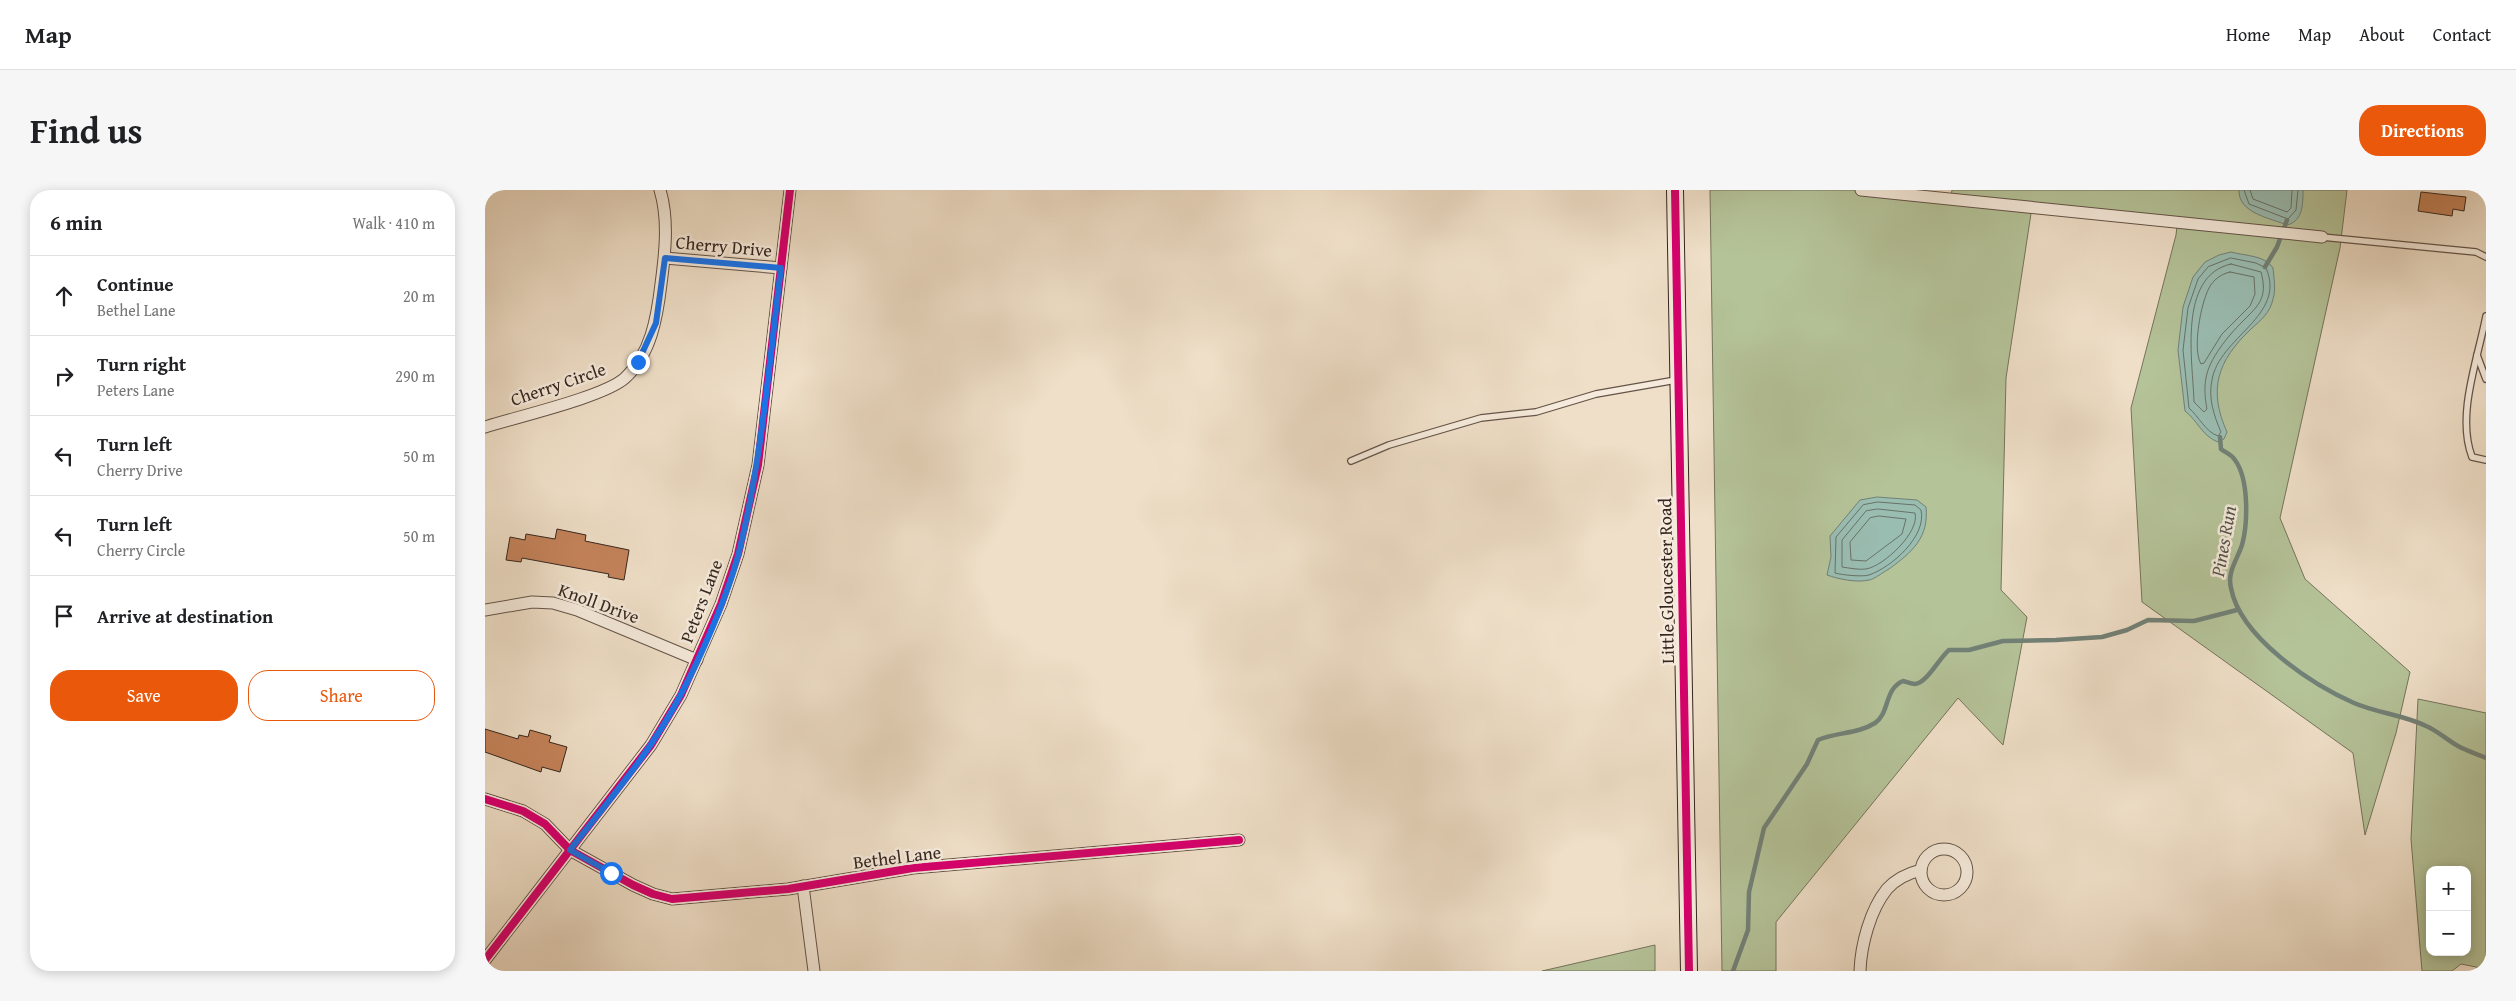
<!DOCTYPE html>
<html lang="en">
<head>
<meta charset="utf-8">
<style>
	:root { --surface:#fff; --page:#f6f6f6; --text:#202124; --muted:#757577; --line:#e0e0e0; --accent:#ea580c }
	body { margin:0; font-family:"Gentium Book Plus",serif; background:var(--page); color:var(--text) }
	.controls { position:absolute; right:15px; bottom:15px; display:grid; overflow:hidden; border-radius:10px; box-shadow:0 2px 12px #0003 }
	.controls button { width:45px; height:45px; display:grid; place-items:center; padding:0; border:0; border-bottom:1px solid var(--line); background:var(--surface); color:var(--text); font:25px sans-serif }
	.stop { position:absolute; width:15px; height:15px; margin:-11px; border:4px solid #1a73e8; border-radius:50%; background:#fff }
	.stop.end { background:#1a73e8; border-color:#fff; box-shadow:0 1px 5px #0008 }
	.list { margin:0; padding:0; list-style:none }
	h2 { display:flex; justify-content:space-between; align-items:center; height:65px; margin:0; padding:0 20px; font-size:21px }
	h2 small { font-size:16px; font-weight:400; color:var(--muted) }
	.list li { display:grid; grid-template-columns:32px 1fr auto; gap:15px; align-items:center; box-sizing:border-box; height:80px; padding:0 20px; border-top:1px solid var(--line) }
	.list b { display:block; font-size:19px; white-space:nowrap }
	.list p { margin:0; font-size:16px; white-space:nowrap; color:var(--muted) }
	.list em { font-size:16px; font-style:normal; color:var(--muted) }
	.actions { display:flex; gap:10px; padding:15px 20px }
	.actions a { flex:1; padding:11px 0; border:1px solid var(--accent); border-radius:20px; text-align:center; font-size:18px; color:var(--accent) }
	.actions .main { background:var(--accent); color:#fff }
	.icon { flex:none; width:28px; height:28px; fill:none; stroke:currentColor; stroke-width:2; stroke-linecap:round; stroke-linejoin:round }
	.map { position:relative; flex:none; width:2001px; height:781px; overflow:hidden; border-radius:20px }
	header { display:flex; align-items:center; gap:30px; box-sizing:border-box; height:70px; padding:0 25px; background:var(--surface); border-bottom:1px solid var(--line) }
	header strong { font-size:24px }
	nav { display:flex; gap:28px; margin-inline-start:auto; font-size:18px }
	.intro { display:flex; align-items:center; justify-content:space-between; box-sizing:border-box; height:120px; padding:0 30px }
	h1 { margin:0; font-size:35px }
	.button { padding:12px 22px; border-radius:20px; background:var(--accent); color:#fff; font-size:18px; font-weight:700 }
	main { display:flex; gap:30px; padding:0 30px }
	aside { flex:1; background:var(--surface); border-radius:20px; box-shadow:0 2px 12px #0003 }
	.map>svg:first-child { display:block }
</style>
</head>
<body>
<header>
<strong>Map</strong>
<nav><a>Home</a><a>Map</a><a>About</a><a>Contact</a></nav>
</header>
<div class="intro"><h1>Find us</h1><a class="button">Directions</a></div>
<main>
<aside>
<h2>6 min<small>Walk · 410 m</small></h2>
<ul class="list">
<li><svg class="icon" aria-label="ahead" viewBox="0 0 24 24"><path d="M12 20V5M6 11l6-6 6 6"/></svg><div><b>Continue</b><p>Bethel Lane</p></div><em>20 m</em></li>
<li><svg class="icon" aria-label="right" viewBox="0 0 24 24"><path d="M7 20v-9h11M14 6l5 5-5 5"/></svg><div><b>Turn right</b><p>Peters Lane</p></div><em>290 m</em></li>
<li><svg class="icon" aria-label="left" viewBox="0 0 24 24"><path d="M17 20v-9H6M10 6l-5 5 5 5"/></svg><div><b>Turn left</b><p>Cherry Drive</p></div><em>50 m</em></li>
<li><svg class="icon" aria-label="left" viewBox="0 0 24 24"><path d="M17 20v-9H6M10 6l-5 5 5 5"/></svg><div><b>Turn left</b><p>Cherry Circle</p></div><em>50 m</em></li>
<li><svg class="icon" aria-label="arrive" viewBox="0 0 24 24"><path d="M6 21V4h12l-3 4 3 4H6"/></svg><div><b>Arrive at destination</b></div></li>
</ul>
<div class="actions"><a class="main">Save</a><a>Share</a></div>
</aside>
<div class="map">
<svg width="2001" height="781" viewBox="0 0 2001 781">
	<rect width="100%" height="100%" fill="#efdfc8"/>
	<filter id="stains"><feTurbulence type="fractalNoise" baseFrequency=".004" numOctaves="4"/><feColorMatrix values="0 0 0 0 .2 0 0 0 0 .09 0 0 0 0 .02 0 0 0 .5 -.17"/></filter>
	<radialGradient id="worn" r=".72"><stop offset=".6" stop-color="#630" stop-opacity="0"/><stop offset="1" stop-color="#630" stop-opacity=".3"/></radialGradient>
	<!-- green -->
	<g fill="#b5c399" stroke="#75745c" fill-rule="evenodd">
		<polygon points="1225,0 1407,0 1466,7 1467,0 1862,0 1855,58 1795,328 1820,389 1925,482 1911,543 1880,645 1868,563 1657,412 1646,218 1691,45 1693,28 1547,17 1521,188 1516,400 1542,427 1518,555 1473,508 1291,732 1291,781 1237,781"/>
		<path d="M1933,509L2001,523V779L1976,774L1967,781H1937L1926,649ZM1945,680H1982V762H1945Z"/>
		<polygon points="1170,755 1170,781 1057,781"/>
	</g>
	<!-- water -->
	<g fill="#9abdb2" stroke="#728177">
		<path d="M1754,0H1818C1818,14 1818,31 1802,35C1785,28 1753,23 1754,0Z"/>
		<path d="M1746,62C1760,66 1780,65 1788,78C1789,88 1791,100 1788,109C1785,123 1776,130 1766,139C1732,171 1723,200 1742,242L1739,249L1733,252C1717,246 1713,231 1700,221L1693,160L1698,117L1708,87L1720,72L1734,65Z"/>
		<path d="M1392,307L1432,310L1441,317C1444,348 1427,362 1404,379C1398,382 1390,389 1384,390C1372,393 1353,389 1342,385L1346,367L1345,346L1375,310Z"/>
	</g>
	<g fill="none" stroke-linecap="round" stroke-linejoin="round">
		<!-- shore -->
		<g stroke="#687268" stroke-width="1">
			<polyline points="1759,0 1764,14 1803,29 1811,20 1813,0"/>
			<polyline points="1765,0 1768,9 1802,22 1806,18 1807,0"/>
			<path d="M1746,68L1771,73L1781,78C1802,126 1734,147 1727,190C1723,208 1729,226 1736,242L1733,246C1721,242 1714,227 1704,218L1698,160L1703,118L1713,89L1723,77Z"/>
			<path d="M1746,74L1776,82C1783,108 1774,115 1757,132C1743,146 1724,169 1721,188C1719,198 1720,209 1722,219L1719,222L1709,212C1708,172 1692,86 1746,74Z"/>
			<path d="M1745,82L1769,87L1770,104L1765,116L1737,144L1719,173L1716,174C1707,159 1716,113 1724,98C1728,90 1736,84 1745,82Z"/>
			<path d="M1393,312L1430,315L1436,320C1442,346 1407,377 1384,385C1377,387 1357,385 1350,383L1351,347L1378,315Z"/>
			<path d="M1393,319L1430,323C1435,342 1399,376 1381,379C1374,380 1364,378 1357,377V350L1381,321Z"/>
			<polygon points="1394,326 1421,329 1417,344 1381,371 1366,370 1365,352 1385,328"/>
		</g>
		<!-- stream -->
		<g stroke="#728177" stroke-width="4.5">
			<polyline points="1780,77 1792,57 1802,30"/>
			<path d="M1735,247L1736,259C1741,263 1746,264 1750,270C1764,289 1763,333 1757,355C1752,370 1742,382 1746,398C1755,447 1826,494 1869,513C1892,523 1919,525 1941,536C1953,541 1962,550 1973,556C1982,561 1992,564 2001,568"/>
			<path d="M1248,781L1263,740L1264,702L1279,638L1322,574L1333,550C1351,542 1373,544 1390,533C1405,523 1399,499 1418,491C1422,492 1426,494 1430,494C1442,493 1455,467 1464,460H1484L1518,451L1571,450L1617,447L1642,440L1663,430L1709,431L1752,420"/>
		</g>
	</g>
	<!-- building -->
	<g fill="#c5835a" stroke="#35261f">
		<polygon points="1936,2 1981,7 1979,21 1968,19 1967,26 1933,21"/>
		<polygon points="72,339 101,345 100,351 144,360 139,390 123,387 124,384 37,368 36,372 21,370 25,347 40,350 41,344 70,349"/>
		<polygon points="0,539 33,549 34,545 43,547 45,540 66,546 64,552 82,557 75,582 57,577 56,582 0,562"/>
	</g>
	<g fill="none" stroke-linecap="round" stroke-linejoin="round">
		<!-- lane casing -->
		<g stroke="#645449" stroke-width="8">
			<g id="lane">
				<polyline points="1837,47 1991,62 2001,67"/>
				<path d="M2001,126C1993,169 1971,225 1987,267L2001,270"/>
				<polyline points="1992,165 2001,189"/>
				<polyline points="866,271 904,255 996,228 1051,222 1111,204 1191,190"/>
			</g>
		</g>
		<!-- street casing -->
		<g stroke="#645449" stroke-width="13">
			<g id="street">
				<polyline points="1376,0 1837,47"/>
				<polyline points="180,68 296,78"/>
				<path d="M0,237C31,227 119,207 140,188C166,164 172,128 176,94C180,64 184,30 175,0"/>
				<polyline points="0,420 47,412 68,413 92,420 212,470"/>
				<polyline points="0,609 38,621 60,634 85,660 148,695 168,704 187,709 303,699 428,678 754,650"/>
				<circle cx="1459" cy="682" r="23"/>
				<polyline points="318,696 329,781"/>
				<polyline points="0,770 166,555 196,505 236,414 253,364 273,275 305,0"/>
				<path d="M1375,781C1376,755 1385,720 1402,699C1411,689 1424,683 1436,680"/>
			</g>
		</g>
		<!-- secondary casing -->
		<g stroke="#35261f" stroke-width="18">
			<polyline id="secondary" points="1190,0 1204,781"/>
		</g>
		<!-- lane -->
		<use href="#lane" stroke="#f5eadb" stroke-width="5.5"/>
		<!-- street -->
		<use href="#street" stroke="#f5eadb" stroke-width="11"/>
		<!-- secondary -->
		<use href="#secondary" stroke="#f5eadb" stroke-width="16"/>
		<!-- cycleway casing -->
		<g stroke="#f5eadb" stroke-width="11">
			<g id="cycleway">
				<polyline points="1190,0 1204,781"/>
				<polyline points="0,609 38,621 60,634 85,660 148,695 168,704 187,709 303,699 428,678 754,650"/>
				<polyline points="0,770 166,555 196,505 236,414 253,364 273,275 305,0"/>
			</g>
		</g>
		<!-- cycleway -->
		<use href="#cycleway" stroke="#d6006c" stroke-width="8"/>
	</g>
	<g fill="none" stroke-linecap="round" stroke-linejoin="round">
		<!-- route -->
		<path stroke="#1a73e8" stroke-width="6" d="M126,683L85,660C124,610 166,562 195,506C216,467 243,405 254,362C277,269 284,173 296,78L180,68L171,133L153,172"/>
	</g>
	<g text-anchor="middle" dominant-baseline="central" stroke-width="5" stroke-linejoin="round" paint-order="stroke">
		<!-- street labels -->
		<g font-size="18" fill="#35261f" stroke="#f5eadb">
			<text transform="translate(239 56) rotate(5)">Cherry Drive</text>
			<text transform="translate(73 194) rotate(-19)">Cherry Circle</text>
			<text transform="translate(1181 391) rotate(-91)">Little Gloucester Road</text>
			<text transform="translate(216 411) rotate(-69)">Peters Lane</text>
			<text transform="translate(114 413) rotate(20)">Knoll Drive</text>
			<text transform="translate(412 667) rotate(-7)">Bethel Lane</text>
		</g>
		<!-- water labels -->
		<g font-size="19" font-style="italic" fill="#53534b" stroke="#f5eadb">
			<text transform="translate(1738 351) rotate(-80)">Pines Run</text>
		</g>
	</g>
	<rect width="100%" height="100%" filter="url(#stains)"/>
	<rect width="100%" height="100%" fill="url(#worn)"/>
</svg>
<div class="controls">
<button>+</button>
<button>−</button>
</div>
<div class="stop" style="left:126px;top:683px"></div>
<div class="stop end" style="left:153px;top:172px"></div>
</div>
</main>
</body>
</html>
